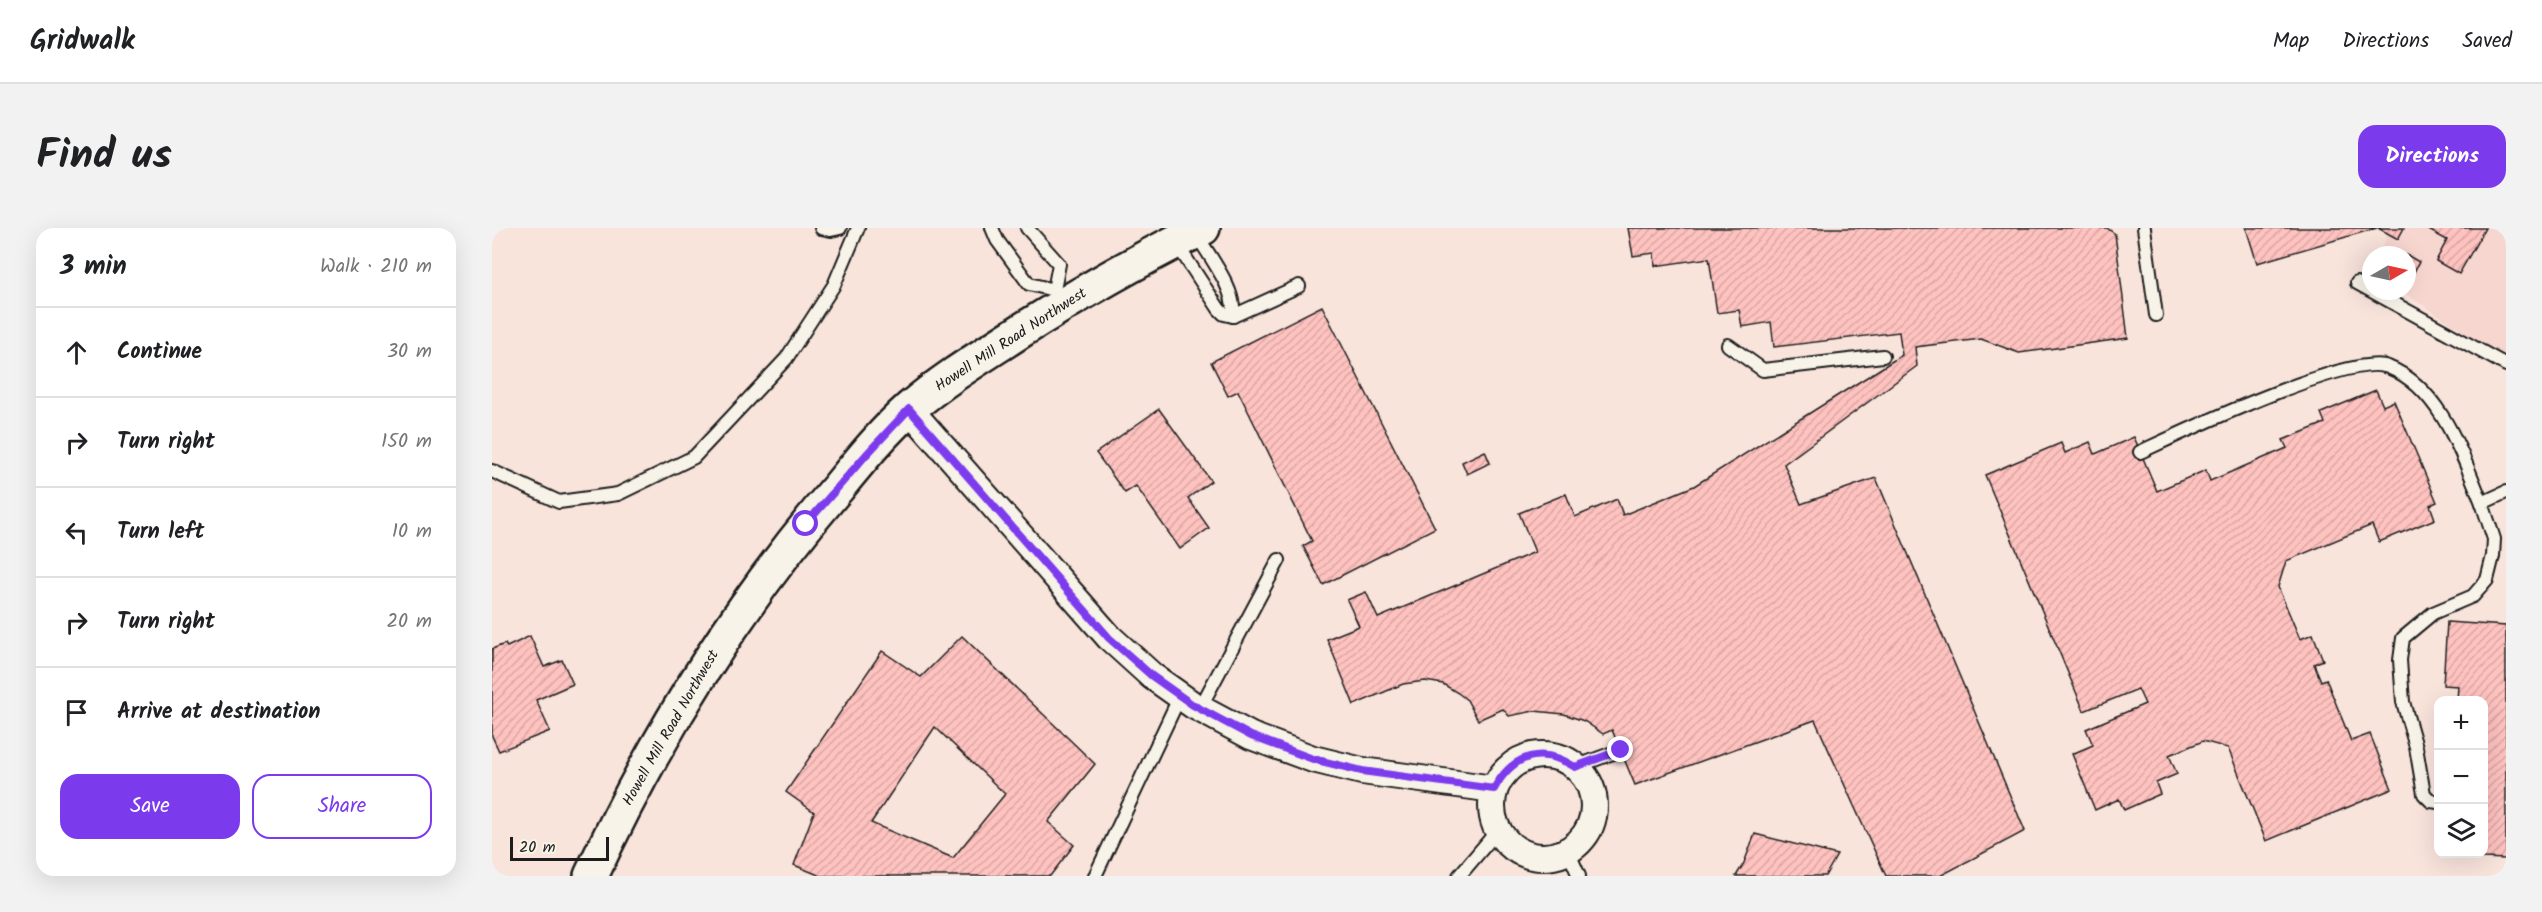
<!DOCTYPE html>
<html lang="en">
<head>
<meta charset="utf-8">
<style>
	:root { --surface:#fff; --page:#f2f2f2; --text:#202124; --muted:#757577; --line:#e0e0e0; --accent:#7c3aed }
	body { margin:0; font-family:Kalam,sans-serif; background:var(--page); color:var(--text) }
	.controls { position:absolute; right:18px; bottom:18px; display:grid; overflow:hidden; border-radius:12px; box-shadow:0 6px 24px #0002 }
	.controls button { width:54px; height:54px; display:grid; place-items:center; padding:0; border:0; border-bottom:2px solid var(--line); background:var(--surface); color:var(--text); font:30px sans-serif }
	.compass { position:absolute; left:1870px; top:18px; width:54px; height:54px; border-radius:50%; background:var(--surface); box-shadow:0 6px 24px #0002; rotate:81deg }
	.scale { position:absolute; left:18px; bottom:15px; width:99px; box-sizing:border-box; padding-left:6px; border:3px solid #1c1c1c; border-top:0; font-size:16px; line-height:21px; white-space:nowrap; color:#1c1c1c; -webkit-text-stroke:4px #f7f3e8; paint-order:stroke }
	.stop { position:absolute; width:18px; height:18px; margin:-14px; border:4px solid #7c3aed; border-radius:50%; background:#fff }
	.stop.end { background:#7c3aed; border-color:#fff; box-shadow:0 2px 6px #0008 }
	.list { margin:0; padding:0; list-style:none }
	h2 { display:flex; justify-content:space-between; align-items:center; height:78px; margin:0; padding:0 24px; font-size:26px }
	h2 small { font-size:20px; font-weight:400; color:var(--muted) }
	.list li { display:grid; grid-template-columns:39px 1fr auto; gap:18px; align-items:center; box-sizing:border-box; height:90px; padding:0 24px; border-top:2px solid var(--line) }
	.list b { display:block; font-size:22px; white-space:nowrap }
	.list em { font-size:20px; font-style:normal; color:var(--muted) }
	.actions { display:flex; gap:12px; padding:18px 24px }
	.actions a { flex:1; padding:14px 0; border:2px solid var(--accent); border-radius:18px; text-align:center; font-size:21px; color:var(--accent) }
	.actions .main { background:var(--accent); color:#fff }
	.icon { flex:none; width:33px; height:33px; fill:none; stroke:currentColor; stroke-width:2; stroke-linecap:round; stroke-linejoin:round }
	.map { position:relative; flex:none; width:2014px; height:648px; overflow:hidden; border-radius:18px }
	header { display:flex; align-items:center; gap:36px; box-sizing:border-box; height:84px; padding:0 30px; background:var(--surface); border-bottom:2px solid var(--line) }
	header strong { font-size:28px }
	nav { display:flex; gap:33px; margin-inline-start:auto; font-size:21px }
	.intro { display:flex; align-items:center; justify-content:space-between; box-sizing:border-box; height:144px; padding:0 36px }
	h1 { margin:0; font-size:42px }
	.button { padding:15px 27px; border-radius:18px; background:var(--accent); color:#fff; font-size:21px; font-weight:700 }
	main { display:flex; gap:36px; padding:0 36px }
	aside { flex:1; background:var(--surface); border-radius:18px; box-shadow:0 6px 24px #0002 }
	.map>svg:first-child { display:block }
</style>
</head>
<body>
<header>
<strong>Gridwalk</strong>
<nav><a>Map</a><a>Directions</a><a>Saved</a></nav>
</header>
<div class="intro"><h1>Find us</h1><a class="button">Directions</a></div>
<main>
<aside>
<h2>3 min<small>Walk · 210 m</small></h2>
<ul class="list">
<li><svg class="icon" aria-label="ahead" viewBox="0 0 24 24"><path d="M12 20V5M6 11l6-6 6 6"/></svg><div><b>Continue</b></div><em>30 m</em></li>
<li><svg class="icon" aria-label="right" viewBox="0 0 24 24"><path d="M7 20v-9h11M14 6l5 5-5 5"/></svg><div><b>Turn right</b></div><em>150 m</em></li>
<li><svg class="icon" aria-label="left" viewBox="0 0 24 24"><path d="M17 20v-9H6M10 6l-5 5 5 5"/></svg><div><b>Turn left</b></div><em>10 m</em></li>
<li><svg class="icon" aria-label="right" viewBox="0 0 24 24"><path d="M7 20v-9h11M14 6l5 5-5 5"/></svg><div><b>Turn right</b></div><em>20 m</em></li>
<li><svg class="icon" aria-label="arrive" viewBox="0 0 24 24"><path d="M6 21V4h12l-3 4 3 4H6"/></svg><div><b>Arrive at destination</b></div></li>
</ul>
<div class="actions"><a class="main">Save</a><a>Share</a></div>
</aside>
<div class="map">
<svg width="2014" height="648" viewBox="0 0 2014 648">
	<defs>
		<pattern id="building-hatch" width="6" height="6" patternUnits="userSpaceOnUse" patternTransform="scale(1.5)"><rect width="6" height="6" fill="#fec2bf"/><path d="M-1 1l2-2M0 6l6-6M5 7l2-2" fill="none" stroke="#d9a6a4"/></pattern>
	</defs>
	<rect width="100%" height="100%" fill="#f9e4dc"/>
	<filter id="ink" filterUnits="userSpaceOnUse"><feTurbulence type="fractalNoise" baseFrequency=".0167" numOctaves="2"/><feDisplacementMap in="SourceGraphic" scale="12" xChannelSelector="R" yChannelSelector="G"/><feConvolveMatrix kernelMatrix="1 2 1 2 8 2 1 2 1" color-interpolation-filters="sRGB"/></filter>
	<g filter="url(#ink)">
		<!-- built -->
		<polygon fill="#f6d6cf" points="1899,0 2014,0 2014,131 1909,63 1915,63 1915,27 1886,27"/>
		<!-- building -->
		<g fill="url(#building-hatch)" stroke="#1c1c1c" stroke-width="1.5" fill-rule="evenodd">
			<polygon points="1136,0 1615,0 1623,6 1636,110 1527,125 1489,111 1423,119 1425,138 1292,236 1309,276 1384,250 1533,603 1448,648 1394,648 1323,492 1143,557 1120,502 1111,506 1092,493 1072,486 1042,483 1017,488 1011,481 986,492 975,472 966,465 951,456 933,453 911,456 862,477 835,411 867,398 855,372 874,364 886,390 1043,324 1027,285 1074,266 1083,289 1125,271 1131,287 1202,258 1410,127 1407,104 1282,119 1279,94 1250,99 1247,82 1225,85 1217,30 1163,38 1162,25 1141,28"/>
			<polygon points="1754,0 1885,0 1765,35"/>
			<polygon points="1886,0 1912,0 1906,11"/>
			<polygon points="1933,0 1993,0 1967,46 1944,33 1955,12"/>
			<polygon points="1915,27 1927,34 1919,50 1915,48"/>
			<polygon points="830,78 943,300 831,357 811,318 820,313 755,181 746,163 736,168 719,134"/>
			<polygon points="1884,162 1891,178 1902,173 1945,274 1938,277 1943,291 1887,314 1880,297 1794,333 1786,359 1808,411 1821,406 1831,432 1822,436 1829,453 1834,451 1859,513 1878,506 1900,561 1774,613 1736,520 1711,513 1677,527 1685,546 1664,555 1668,566 1632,582 1627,571 1603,582 1580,526 1601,517 1594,501 1653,476 1646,461 1592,483 1493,247 1569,215 1573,225 1598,214 1603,226 1642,209 1665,263 1714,242 1718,253 1795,220 1791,212 1833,195 1829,185"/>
			<polygon points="667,181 719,253 696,270 717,300 688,321 644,258 633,265 604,225"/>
			<polygon points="993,223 998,235 975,246 970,234"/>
			<polygon points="1955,394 2014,398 2014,631 1990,630 1992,472 1965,472 1966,458 1951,457"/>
			<polygon points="38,408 52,439 70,432 81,456 44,472 58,503 7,523 0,508 0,421 13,416 15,419"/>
			<path d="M470,408L603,536L556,594L582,617L558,648H329L302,637L322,584L294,564L390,423L429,449ZM443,499L513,566L461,630L379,595Z"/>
			<polygon points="1263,606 1345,627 1333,648 1244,648 1252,635"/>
		</g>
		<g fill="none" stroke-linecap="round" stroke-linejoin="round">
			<!-- lane casing -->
			<g stroke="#1c1c1c" stroke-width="16">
				<g id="lane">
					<polyline points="329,0 339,2 348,0"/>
					<polyline points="500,0 505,12 537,56 562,62 571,76"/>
					<polyline points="535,0 567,36 562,62"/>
					<polyline points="1652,0 1664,87"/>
					<path d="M684,15L727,81L732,86L741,88C745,62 716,27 703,4"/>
					<polyline points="1865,55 2014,137"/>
					<polyline points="741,88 807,58"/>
					<polyline points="1236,117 1271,142 1391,128"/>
					<path d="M1648,224C1689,205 1859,124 1896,139C1949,160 1970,227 1990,275"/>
					<polyline points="0,243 67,274 126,266 202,229 294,131 342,57 366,0"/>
					<polyline points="708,480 787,332"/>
					<polyline points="1083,539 1129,522"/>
					<polyline points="1946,574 1939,573 1932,566 1924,519 1911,474 1908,432 1911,410 1941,385 1981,368 1995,352 2001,328 2002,311 1990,275 2014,264"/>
					<polyline points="1076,623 1087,648"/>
					<polyline points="603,648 688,468"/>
					<polyline points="967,648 1006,602"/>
				</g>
			</g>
			<!-- street casing -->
			<g stroke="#1c1c1c" stroke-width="30">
				<g id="street">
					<polyline points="417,181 617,409 660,448 701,477 759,508 821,531 870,543 1002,561"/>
					<circle cx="1051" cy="578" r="51"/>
				</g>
			</g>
			<!-- secondary casing -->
			<g stroke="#1c1c1c" stroke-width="38">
				<path id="secondary" d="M99,648C163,510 245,378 344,262C367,234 391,204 418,180C452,151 490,128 527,104C587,66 648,31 711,0"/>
			</g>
			<!-- lane -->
			<use href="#lane" stroke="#f7f3e8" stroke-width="12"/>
			<!-- street -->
			<use href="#street" stroke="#f7f3e8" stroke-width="26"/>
			<!-- secondary -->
			<use href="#secondary" stroke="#f7f3e8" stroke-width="33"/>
		</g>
	</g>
	<g fill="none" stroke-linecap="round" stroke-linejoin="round" filter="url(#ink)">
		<!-- route -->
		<path stroke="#7c3aed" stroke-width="8" d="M314,296L374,227L417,181L617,410L660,448L701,477L759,508L821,531L870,543L1002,561C1021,526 1050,518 1083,539L1129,522"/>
	</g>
	<g text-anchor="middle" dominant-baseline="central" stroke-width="5" stroke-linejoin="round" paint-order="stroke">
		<!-- street labels -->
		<g font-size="15" fill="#1c1c1c" stroke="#f7f3e8">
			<text transform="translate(519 112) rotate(-33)">Howell Mill Road Northwest</text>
			<text transform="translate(179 500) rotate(-60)">Howell Mill Road Northwest</text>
		</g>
	</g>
</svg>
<div class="controls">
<button>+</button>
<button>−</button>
<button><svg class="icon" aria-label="layers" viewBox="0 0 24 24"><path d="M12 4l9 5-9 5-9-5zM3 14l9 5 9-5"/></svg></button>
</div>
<svg class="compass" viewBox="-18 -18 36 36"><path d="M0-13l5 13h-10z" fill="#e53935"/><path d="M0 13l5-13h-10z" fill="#757577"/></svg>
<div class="scale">20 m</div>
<div class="stop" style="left:314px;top:296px"></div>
<div class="stop end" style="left:1129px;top:522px"></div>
</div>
</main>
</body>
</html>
